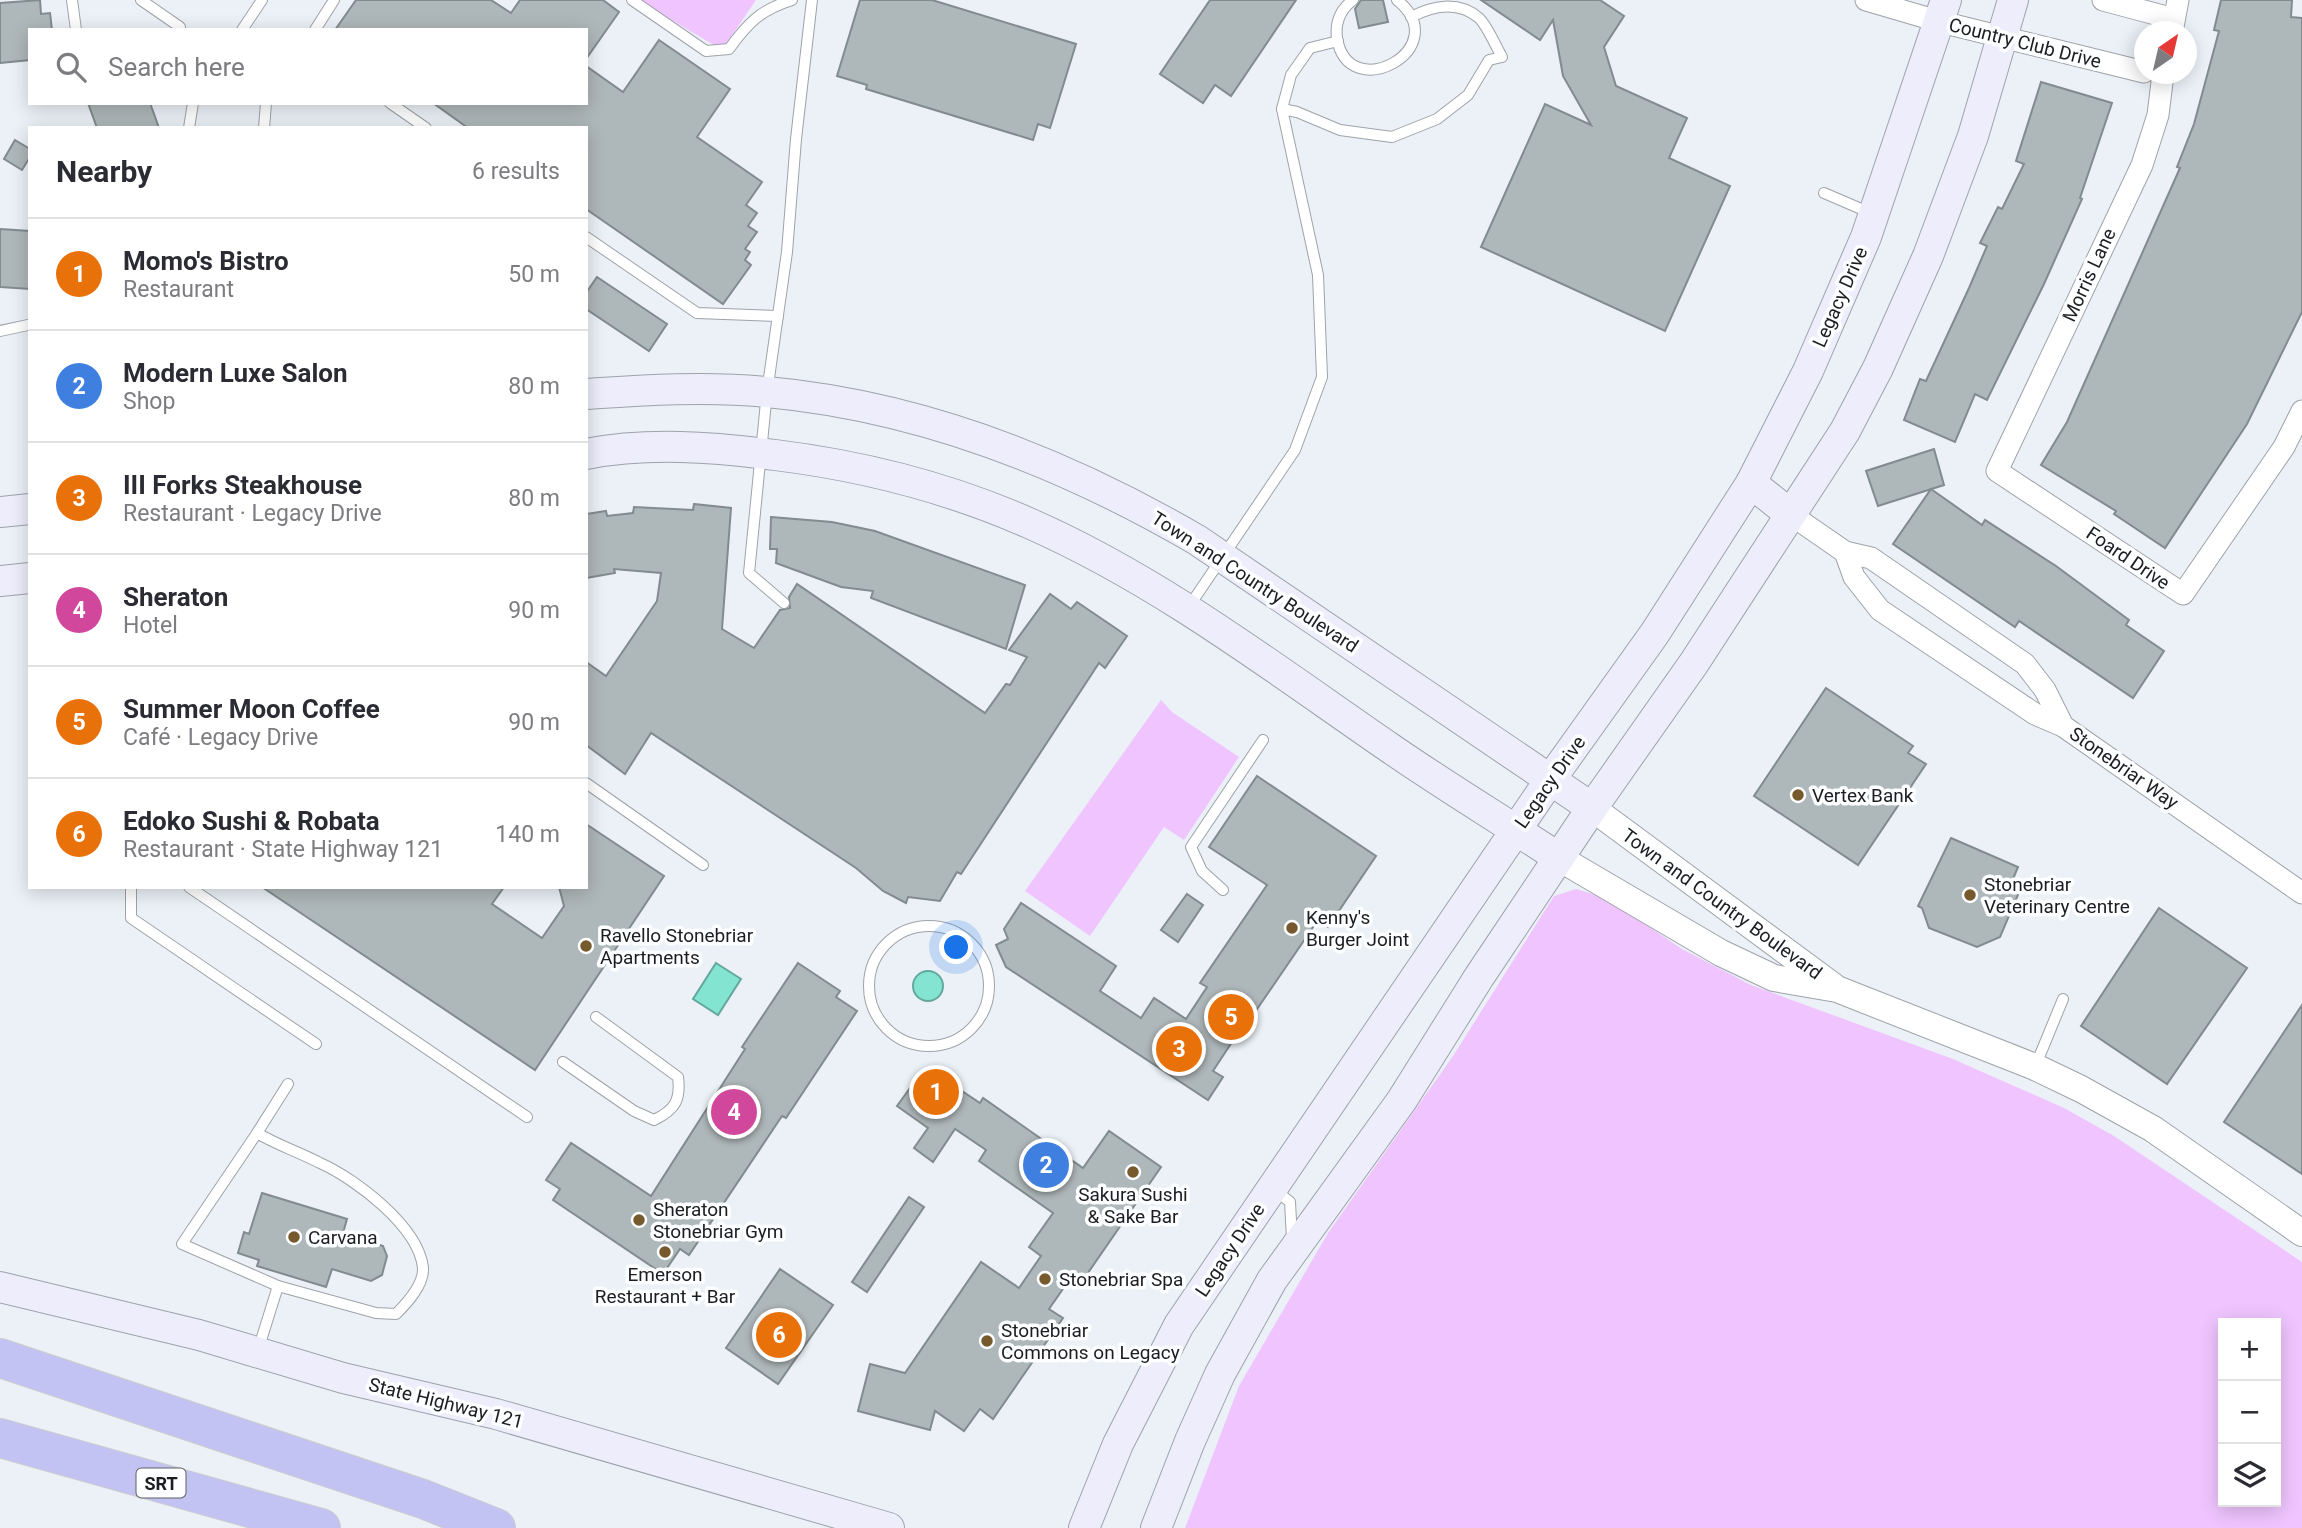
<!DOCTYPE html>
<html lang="en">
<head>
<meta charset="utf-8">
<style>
	:root { --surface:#fff; --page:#f7f7f7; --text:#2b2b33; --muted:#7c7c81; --line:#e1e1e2; --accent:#765a2d }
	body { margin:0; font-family:Roboto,sans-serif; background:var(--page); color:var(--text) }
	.controls { position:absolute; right:21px; bottom:21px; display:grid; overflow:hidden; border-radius:0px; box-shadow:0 4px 18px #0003 }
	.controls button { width:63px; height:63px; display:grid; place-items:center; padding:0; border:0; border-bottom:2px solid var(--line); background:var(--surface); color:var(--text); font:35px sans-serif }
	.compass { position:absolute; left:2134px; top:21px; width:63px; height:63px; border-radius:50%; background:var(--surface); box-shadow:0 4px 18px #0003; rotate:34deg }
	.you { position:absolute; left:957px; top:948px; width:24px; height:24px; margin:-18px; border:5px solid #fff; border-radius:50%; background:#1a73e8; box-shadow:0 0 0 10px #1a73e833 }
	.badge { display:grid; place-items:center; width:46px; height:46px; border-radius:50%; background:var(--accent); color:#fff; font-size:23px; font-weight:700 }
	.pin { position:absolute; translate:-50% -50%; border:4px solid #fff; box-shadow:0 2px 7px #0006 }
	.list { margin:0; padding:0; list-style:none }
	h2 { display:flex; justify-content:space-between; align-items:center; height:91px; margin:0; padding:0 28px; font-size:30px }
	h2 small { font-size:23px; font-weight:400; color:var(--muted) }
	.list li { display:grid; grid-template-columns:46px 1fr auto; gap:21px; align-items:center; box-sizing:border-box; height:112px; padding:0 28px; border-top:2px solid var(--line) }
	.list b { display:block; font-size:26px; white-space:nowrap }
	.list p { margin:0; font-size:23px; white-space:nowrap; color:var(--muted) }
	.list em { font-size:23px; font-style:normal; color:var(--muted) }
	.icon { flex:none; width:38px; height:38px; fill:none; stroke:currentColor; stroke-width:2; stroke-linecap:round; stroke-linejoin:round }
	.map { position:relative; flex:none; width:2302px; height:1528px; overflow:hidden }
	.search { position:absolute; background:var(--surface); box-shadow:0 4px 18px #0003; left:28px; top:28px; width:560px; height:77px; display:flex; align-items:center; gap:18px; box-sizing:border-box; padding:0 24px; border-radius:0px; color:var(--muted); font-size:26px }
	.panel { position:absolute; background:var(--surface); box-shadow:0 4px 18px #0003; left:28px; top:126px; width:560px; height:763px; border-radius:0px }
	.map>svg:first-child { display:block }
</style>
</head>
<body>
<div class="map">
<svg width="2302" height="1528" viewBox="0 0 2302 1528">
	<rect width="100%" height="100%" fill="#ebf1f7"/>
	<!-- green -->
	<g fill="#f0c5ff" fill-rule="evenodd">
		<polygon points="638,0 756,0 722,50"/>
		<polygon points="1161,700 1172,712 1239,757 1184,840 1164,827 1090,936 1025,891"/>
		<path d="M1576,889L1606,898L1682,949L1751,985L1953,1059L2064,1108L2114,1136L2302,1262V1528H1185L1239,1386L1328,1233L1453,1056L1554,896ZM2223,1323H2276V1502H2223Z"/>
	</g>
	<!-- water -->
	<g fill="#83e4d2" stroke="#64a89d" stroke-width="2">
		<polygon points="716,963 741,979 718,1015 693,999"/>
		<circle cx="928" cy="986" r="15"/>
	</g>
	<!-- building -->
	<g fill="#aeb7b9" stroke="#828b8e" stroke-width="2">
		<polygon points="40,0 41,14 50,13 52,30 30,30 30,60 0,63 0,3"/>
		<polygon points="356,0 491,0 511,13 520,0 603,0 619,12 586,59 586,30 335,30"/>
		<polygon points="860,0 932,0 1076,44 1050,128 1038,124 1033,140 866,89 867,85 837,76"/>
		<polygon points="1210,0 1296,0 1231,96 1215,85 1203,103 1160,74"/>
		<polygon points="1361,0 1383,0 1388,22 1359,28 1355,9"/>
		<polygon points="1481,0 1600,0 1624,16 1604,47 1616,86 1687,118 1669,158 1730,186 1665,331 1481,247 1545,104 1591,125 1563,76 1553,20 1540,40"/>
		<polygon points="2221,0 2292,0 2291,17 2302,18 2302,312 2247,424 2165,548 2114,514 2116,511 2041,465 2067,422 2180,168 2177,167 2194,124 2219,31 2214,30"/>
		<polygon points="659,40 730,89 697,137 762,182 746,205 757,213 748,226 757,232 745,249 750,252 745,260 751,265 723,304 586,209 586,128 468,128 433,103 586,103 586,66 623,92"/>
		<polygon points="2041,82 2112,103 2080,198 2082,199 2044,284 1987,400 1975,394 1955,442 1904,420 1920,379 1926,381 1969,288 1987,246 1980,243 1998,207 2002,209 2024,164 2016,161"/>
		<polygon points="88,103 150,103 159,128 97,128"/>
		<polygon points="15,140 30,149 30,157 22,170 4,159"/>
		<polygon points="0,229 30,231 30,289 0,287"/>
		<polygon points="597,277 667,324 649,351 586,309 586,293"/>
		<polygon points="1934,449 1944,485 1878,506 1866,471"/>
		<polygon points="1931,489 1982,525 1985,520 2056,566 2129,620 2126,625 2164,651 2133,698 2019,621 2015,627 1893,544"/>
		<polygon points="694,504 731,508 722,629 754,648 780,610 790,608 789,597 797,584 985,713 1006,684 1010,685 1027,657 1009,650 1050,594 1071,609 1077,602 1127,636 1105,668 1099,663 961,874 957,872 940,901 908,897 906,903 883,891 856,868 651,733 625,774 586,745 586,662 606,676 657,601 661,573 614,569 615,573 586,578 586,514 606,511 607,516 633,513 634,507 693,510"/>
		<polygon points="771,517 832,522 875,531 1025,585 1006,649 871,598 873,591 841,587 776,563 777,549 770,549"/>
		<polygon points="1826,688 1913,746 1908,753 1926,764 1858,865 1754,796"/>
		<polygon points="1257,776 1376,856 1328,927 1318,920 1238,1037 1236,1036 1213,1071 1223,1077 1208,1100 1006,967 996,945 1008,939 1004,929 1021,903 1116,966 1100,991 1141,1018 1154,998 1186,1019 1207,987 1200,983 1267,885 1209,847"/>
		<polygon points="586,824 664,876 535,1070 262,887 504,887 492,904 542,938 564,906 559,887 586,887"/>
		<polygon points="1951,838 2018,867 2013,879 2023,883 2000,937 1977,947 1929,928 1922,908 1918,906"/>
		<polygon points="1187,894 1203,905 1178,942 1161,930"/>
		<polygon points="2159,908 2247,968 2167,1084 2081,1026"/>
		<polygon points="798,963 840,991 836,997 857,1011 786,1118 782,1116 689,1255 680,1249 663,1274 553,1200 560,1189 546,1180 571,1143 651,1196 745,1049 742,1047"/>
		<polygon points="2302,1005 2302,1174 2224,1122"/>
		<polygon points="947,1081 980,1103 983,1098 1083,1168 1109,1131 1161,1167 1081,1283 1072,1276 1049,1309 1063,1318 993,1419 980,1409 964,1431 935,1411 930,1430 858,1411 870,1364 905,1373 981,1262 1019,1288 1041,1256 1029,1247 1053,1213 979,1161 986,1150 955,1129 933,1162 914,1148 928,1128 897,1106 913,1084"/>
		<polygon points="262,1193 347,1219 343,1233 383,1246 387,1256 382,1275 371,1281 332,1269 326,1287 257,1266 259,1260 238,1253 244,1232 249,1234"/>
		<polygon points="909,1197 924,1207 867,1292 852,1282"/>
		<polygon points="780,1269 833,1305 778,1384 726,1348"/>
	</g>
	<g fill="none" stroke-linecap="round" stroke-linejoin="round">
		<!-- service casing -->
		<g stroke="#9da3a9" stroke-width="12">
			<g id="service">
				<polyline points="72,0 76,30"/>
				<polyline points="141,0 180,27"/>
				<path d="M632,0L706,51L729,49C748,23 760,10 792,0"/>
				<path d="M1353,0C1341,9 1335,22 1337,38C1348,107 1457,48 1397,0"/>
				<polyline points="242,30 262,0"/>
				<polyline points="315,30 334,0"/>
				<polyline points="390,103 426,128"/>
				<path d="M1282,109L1297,112L1340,130L1392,137L1437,119L1468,95L1489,60L1502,57C1495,45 1488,27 1479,18C1458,0 1432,6 1411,17"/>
				<polyline points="189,128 193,103"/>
				<polyline points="264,128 266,103"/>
				<polyline points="1824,193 1873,214"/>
				<polyline points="586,237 697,313 778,316"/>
				<polyline points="0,331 28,325"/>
				<polyline points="784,603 749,573 767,392 787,252 796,139 812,0"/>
				<polyline points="1188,608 1295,450 1322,377 1318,275 1282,109 1291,75 1310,48 1338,41"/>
				<polyline points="586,783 703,865"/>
				<polyline points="131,887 131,918 316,1044"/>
				<polyline points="189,887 527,1117"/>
				<polyline points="1223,890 1202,871 1191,847 1263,740"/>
				<circle cx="929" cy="986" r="60"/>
				<path d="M563,1062L634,1111L654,1120C675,1110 681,1100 678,1077L596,1017"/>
				<polyline points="2035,1067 2063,999"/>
				<polyline points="257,1133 182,1244 278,1286"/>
				<polyline points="1275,1190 1290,1202 1292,1239"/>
				<path d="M258,1350L278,1286L376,1313L396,1314C407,1303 424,1285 423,1268C419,1227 356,1179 320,1163C299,1152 277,1145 257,1133L288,1084"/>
			</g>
		</g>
		<!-- minor casing -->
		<g stroke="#9da3a9" stroke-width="23">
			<g id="minor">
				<polyline points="1866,0 1941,22 2144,72"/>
				<polyline points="2103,0 2174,19"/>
				<polyline points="2172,32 2178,0"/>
				<polyline points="2163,74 2158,115 2142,165 1997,471 2183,594 2284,447 2302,411"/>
				<polyline points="1790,514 1845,552 1871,558 2025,664 2045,690 2063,726 2302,893"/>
				<polyline points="1845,552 1854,577 1880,610 2035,714 2063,726"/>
			</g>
		</g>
		<!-- tertiary casing -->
		<g stroke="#9da3a9" stroke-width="28">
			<g id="tertiary">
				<polyline points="1592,808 1833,986"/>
				<polyline points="1559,858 1721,953 1774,978 1837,989 2035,1067 2081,1089 2153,1129 2302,1233"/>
			</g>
		</g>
		<!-- secondary casing -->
		<g stroke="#9da3a9" stroke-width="32">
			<g id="secondary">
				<path d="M586,394C646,390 707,386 767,392C920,406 1065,463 1197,540L1592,808"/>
				<path d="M586,454C648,442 713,447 775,455C864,466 950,488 1031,524C1160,581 1275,669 1390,748C1445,786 1503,821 1559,858"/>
				<polyline points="1751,483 1790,514"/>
				<polyline points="0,512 30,509"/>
				<polyline points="0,581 30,578"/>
				<polyline points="0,1287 199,1335 343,1378 496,1414 889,1528"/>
				<polyline points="1084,1528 1118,1444 1179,1325 1550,780 1655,633 1751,483 1808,371 1866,237 1946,0"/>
				<polyline points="1156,1528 1190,1441 1220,1374 1272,1280 1402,1100 1479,977 1592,808 1694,663 1845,431 1878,368 1928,256 1973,136 2013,0"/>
			</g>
		</g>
		<!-- motorway casing -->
		<g stroke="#cdcdce" stroke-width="40">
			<g id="motorway">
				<polyline points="0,1358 423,1499 496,1528"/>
				<polyline points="0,1438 321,1528"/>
			</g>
		</g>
		<!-- service -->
		<use href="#service" stroke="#fff" stroke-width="10"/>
		<!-- minor -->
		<use href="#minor" stroke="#fff" stroke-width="21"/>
		<!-- tertiary -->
		<use href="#tertiary" stroke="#fff" stroke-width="26"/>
		<!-- secondary -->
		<use href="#secondary" stroke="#ededfb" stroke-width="30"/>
		<!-- motorway -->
		<use href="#motorway" stroke="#c2c3f2" stroke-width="38"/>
	</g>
	<!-- markers -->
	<g fill="#765a2d" stroke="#fcfeff" stroke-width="2.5">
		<circle cx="1798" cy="795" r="7"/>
		<circle cx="1970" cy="895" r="7"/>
		<circle cx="1292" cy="928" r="7"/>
		<circle cx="586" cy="946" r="7"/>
		<circle cx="1133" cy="1172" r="7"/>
		<circle cx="639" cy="1220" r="7"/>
		<circle cx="294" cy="1237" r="7"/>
		<circle cx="665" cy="1252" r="7"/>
		<circle cx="1045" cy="1279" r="7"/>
		<circle cx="987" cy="1341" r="7"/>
	</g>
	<g text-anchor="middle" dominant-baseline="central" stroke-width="7" stroke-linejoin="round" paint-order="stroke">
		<!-- shield labels -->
		<rect fill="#fcfeff" stroke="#5e6063" stroke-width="2" x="136.5" y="1468.5" width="49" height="29" rx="5"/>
		<g font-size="18" font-weight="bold" fill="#1b1d20">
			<text x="161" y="1483">SRT</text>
		</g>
		<!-- street labels -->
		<g font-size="19" fill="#1b1d20" stroke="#fcfeff">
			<text transform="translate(2025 43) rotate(14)">Country Club Drive</text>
			<text transform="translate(2089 275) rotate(-65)">Morris Lane</text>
			<text transform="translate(1840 297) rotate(-66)">Legacy Drive</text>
			<text transform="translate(2128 558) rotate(34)">Foard Drive</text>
			<text transform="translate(1255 582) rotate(33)">Town and Country Boulevard</text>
			<text transform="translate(2124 768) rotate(35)">Stonebriar Way</text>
			<text transform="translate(1550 782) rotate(-55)">Legacy Drive</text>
			<text transform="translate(1722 904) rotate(36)">Town and Country Boulevard</text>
			<text transform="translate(1230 1250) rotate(-56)">Legacy Drive</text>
			<text transform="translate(446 1403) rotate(14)">State Highway 121</text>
		</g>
		<!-- poi labels -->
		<g font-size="19" fill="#1b1d20" stroke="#fcfeff" text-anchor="start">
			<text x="1812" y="795">Vertex Bank</text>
			<text x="1984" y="884">Stonebriar<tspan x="1984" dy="22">Veterinary Centre</tspan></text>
			<text x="1306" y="917">Kenny's<tspan x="1306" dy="22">Burger Joint</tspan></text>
			<text x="600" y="935">Ravello Stonebriar<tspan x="600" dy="22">Apartments</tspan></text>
			<text x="1133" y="1194" text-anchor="middle">Sakura Sushi<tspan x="1133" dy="22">&amp; Sake Bar</tspan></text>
			<text x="653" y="1209">Sheraton<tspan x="653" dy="22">Stonebriar Gym</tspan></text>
			<text x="308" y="1237">Carvana</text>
			<text x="665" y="1274" text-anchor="middle">Emerson<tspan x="665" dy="22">Restaurant + Bar</tspan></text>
			<text x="1059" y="1279">Stonebriar Spa</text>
			<text x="1001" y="1330">Stonebriar<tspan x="1001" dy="22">Commons on Legacy</tspan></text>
		</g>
	</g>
</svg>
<div class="controls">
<button>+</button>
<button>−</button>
<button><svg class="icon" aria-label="layers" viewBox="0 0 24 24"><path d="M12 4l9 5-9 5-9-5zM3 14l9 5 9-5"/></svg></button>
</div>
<svg class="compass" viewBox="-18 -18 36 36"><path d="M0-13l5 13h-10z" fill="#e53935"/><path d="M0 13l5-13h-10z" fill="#7c7c81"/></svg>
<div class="you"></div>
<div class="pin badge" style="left:936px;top:1092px;background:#e8710a">1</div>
<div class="pin badge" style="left:1046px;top:1165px;background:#3f7fe0">2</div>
<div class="pin badge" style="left:1179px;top:1049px;background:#e8710a">3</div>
<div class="pin badge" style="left:734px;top:1112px;background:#d1479c">4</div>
<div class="pin badge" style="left:1231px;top:1017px;background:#e8710a">5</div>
<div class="pin badge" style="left:779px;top:1335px;background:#e8710a">6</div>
<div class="search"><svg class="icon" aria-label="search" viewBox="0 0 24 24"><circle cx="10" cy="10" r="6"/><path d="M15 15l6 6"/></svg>Search here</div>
<section class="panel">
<h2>Nearby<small>6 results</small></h2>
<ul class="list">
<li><span class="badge" style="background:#e8710a">1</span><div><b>Momo's Bistro</b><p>Restaurant</p></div><em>50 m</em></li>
<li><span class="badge" style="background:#3f7fe0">2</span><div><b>Modern Luxe Salon</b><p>Shop</p></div><em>80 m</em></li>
<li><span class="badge" style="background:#e8710a">3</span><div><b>III Forks Steakhouse</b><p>Restaurant · Legacy Drive</p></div><em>80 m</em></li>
<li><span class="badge" style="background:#d1479c">4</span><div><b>Sheraton</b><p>Hotel</p></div><em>90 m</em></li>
<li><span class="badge" style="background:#e8710a">5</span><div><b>Summer Moon Coffee</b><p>Café · Legacy Drive</p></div><em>90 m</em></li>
<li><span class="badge" style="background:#e8710a">6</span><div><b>Edoko Sushi &amp; Robata</b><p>Restaurant · State Highway 121</p></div><em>140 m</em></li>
</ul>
</section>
</div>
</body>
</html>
